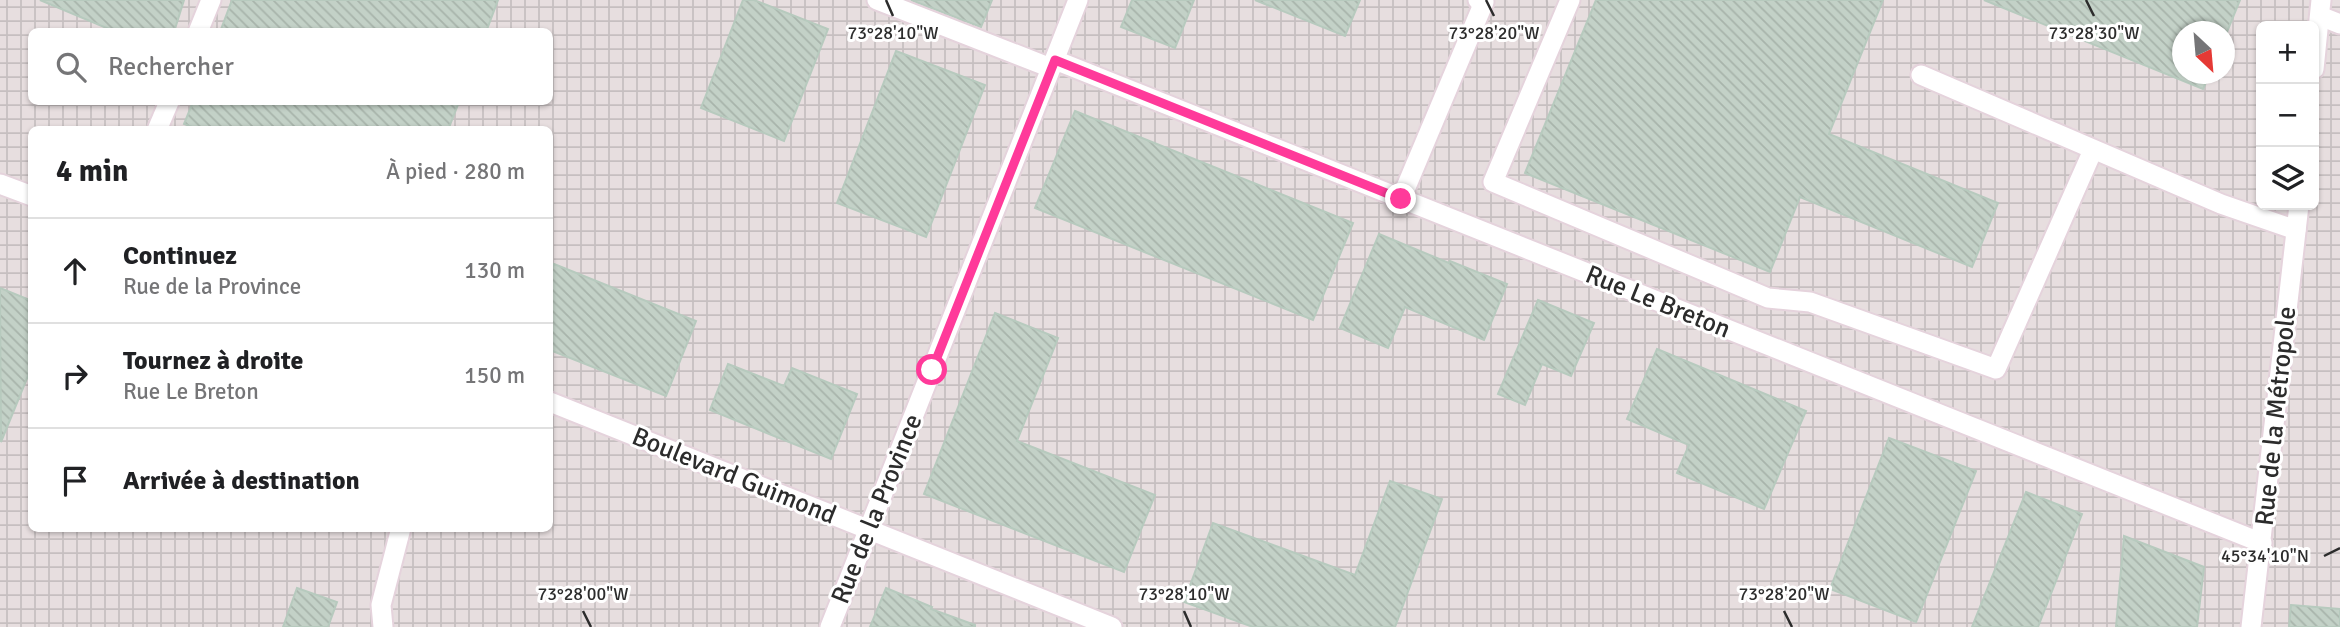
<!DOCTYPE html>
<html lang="fr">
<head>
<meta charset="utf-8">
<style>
	:root { --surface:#fff; --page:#f6f6f6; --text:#202124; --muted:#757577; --line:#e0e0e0 }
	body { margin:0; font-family:Signika,sans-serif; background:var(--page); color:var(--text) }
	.controls { position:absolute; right:21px; top:21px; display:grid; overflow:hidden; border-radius:10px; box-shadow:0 2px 5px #0004 }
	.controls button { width:63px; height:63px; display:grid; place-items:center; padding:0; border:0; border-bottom:2px solid var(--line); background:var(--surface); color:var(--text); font:35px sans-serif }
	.compass { position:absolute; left:2172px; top:21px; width:63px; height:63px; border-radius:50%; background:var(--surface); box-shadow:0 2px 5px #0004; rotate:154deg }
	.stop { position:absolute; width:21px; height:21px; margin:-16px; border:5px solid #ff3a9a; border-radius:50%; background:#fff }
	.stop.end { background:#ff3a9a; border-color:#fff; box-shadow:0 2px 7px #0008 }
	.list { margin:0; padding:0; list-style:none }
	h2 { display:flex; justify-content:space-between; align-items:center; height:91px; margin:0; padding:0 28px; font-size:30px }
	h2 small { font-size:23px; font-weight:400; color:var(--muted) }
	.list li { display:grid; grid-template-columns:46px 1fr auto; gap:21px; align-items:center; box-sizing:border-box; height:105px; padding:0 28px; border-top:2px solid var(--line) }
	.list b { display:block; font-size:26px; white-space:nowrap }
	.list p { margin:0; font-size:23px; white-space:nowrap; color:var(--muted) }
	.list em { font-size:23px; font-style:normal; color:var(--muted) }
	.icon { flex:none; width:38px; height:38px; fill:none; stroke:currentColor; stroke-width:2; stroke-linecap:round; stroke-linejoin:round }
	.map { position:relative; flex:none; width:2340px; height:627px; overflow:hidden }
	.search { position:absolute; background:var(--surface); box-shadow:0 2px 5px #0004; left:28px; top:28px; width:525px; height:77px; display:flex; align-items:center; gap:18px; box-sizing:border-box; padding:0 24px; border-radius:10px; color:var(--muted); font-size:26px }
	.panel { position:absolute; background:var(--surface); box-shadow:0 2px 5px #0004; left:28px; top:126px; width:525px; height:406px; border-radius:10px }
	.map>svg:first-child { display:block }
</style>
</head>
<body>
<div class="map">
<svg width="2340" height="627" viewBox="0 0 2340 627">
	<defs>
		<pattern id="industrial-grid" width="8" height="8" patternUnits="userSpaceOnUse" patternTransform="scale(1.75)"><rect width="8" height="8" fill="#e7dedf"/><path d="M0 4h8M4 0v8" fill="none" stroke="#c6bfc0"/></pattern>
		<pattern id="building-back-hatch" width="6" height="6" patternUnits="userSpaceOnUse" patternTransform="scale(1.75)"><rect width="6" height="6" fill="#c3d1c7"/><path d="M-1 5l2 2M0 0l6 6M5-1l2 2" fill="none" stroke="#a8b4ab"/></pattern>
	</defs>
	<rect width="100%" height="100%" fill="#deeee2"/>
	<!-- industrial -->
	<path fill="url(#industrial-grid)" fill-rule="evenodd" d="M0,0H2340V627H0ZM2261,26H2314V205H2261ZM32,32H550V102H32ZM2182,32H2224V74H2182ZM32,130H550V528H32Z"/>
	<!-- building -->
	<g fill="url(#building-back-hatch)" stroke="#b7cabe" stroke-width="2">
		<polygon points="40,0 184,0 174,32 116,32"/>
		<polygon points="232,0 498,0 486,32 220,32"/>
		<polygon points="743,0 754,0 828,29 784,141 701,108"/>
		<polygon points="911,0 992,0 981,27"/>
		<polygon points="1132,0 1194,0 1175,48 1121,27"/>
		<polygon points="1255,0 1360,0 1345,36"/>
		<polygon points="1596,0 1883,0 1829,134 1998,203 1972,267 1800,197 1770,272 1525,173"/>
		<polygon points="1984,0 2240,0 2227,32 2182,32 2182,74 2210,74 2203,89"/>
		<polygon points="896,51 985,85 926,237 837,203"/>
		<polygon points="193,102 459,102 448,130 200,130 184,124"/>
		<polygon points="1075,111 1353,223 1313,320 1035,208"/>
		<polygon points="1379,234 1449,263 1450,261 1507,284 1484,340 1405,307 1388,348 1340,328"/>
		<polygon points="554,264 696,321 666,396 550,350 550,275"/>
		<polygon points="0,288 32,301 32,366 1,442"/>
		<polygon points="1538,300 1594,323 1571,376 1542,364 1525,405 1498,394"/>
		<polygon points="995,313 1058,338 1017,441 1155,495 1124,572 924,494"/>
		<polygon points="1657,349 1806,411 1764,509 1677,473 1689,445 1627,419"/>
		<polygon points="728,364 784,386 792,368 857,394 831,459 710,410"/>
		<polygon points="1889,438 1976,471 1916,622 1830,589"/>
		<polygon points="1390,481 1442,499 1395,627 1253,627 1184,602 1213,523 1355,575"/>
		<polygon points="2026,492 2082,514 2038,627 1972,627"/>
		<polygon points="2124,536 2204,567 2197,627 2116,627"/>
		<polygon points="297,588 337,602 328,627 283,627"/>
		<polygon points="886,588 932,607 931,609 975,625 975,627 870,627"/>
		<polygon points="2291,605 2340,609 2340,627 2289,627"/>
	</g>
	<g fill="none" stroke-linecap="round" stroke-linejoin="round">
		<!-- minor casing -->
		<g stroke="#e5d3dc" stroke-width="23">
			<g id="minor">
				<polyline points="877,0 1051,68"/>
				<polyline points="1570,0 1493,182 1768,298 1810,302 1996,369 2093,150"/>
				<polyline points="2320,16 2340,24"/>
				<polyline points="198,32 211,0"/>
				<polyline points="1055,60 2262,543"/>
				<polyline points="2314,69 2321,0"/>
				<polyline points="1921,75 2221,204 2296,230"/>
				<polyline points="157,130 169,102"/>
				<polyline points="0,184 32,196"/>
				<polyline points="1401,199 1484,2 1478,0"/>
				<polyline points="550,402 1112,627"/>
				<polyline points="383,627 381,605 401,528"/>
				<polyline points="830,627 1078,0"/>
				<polyline points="2251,627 2299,205"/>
			</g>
		</g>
		<!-- minor -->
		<use href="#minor" stroke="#fff" stroke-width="19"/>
	</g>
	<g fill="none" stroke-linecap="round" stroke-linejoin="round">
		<!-- route -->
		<polyline stroke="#ff3a9a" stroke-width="9" points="932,370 1055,60 1401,199"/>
	</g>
	<!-- ticks -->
	<path fill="none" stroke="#2c2c2c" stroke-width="2.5" d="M886,0L893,16M1486,0L1494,16M2086,0L2094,16M2324,556L2340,548M583,611L591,627M1184,611L1191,627M1784,611L1792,627"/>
	<g text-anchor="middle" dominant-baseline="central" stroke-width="6" stroke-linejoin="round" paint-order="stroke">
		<!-- street labels -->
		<g font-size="26" fill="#2c2c2c" stroke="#fff">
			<text transform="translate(1658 302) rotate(22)">Rue Le Breton</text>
			<text transform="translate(2276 416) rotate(-84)">Rue de la Métropole</text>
			<text transform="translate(734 476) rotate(22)">Boulevard Guimond</text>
			<text transform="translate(877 509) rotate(-68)">Rue de la Province</text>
		</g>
	</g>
	<g font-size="18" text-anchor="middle" fill="#2c2c2c" stroke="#fff" stroke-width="6" stroke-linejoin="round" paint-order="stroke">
		<text x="2094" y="39">73°28'30"W</text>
		<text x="893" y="39">73°28'10"W</text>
		<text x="1494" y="39">73°28'20"W</text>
		<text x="2265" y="562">45°34'10"N</text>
		<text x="583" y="600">73°28'00"W</text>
		<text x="1184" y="600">73°28'10"W</text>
		<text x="1784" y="600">73°28'20"W</text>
	</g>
</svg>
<div class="controls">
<button>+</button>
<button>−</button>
<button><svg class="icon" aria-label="layers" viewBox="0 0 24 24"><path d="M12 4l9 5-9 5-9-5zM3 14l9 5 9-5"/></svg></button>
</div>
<svg class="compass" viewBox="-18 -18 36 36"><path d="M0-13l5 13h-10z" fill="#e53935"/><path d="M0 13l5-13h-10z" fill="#757577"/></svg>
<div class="stop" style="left:932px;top:370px"></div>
<div class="stop end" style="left:1401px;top:199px"></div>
<div class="search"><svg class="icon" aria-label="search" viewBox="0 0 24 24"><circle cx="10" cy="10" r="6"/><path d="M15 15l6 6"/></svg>Rechercher</div>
<section class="panel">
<h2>4 min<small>À pied · 280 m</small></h2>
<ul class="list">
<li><svg class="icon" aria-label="ahead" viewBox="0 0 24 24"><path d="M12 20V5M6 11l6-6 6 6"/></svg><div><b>Continuez</b><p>Rue de la Province</p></div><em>130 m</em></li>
<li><svg class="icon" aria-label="right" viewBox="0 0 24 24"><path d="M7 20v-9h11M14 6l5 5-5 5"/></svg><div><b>Tournez à droite</b><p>Rue Le Breton</p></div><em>150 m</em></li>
<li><svg class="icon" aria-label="arrive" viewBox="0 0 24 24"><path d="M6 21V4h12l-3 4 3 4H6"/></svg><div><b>Arrivée à destination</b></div></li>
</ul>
</section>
</div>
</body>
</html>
